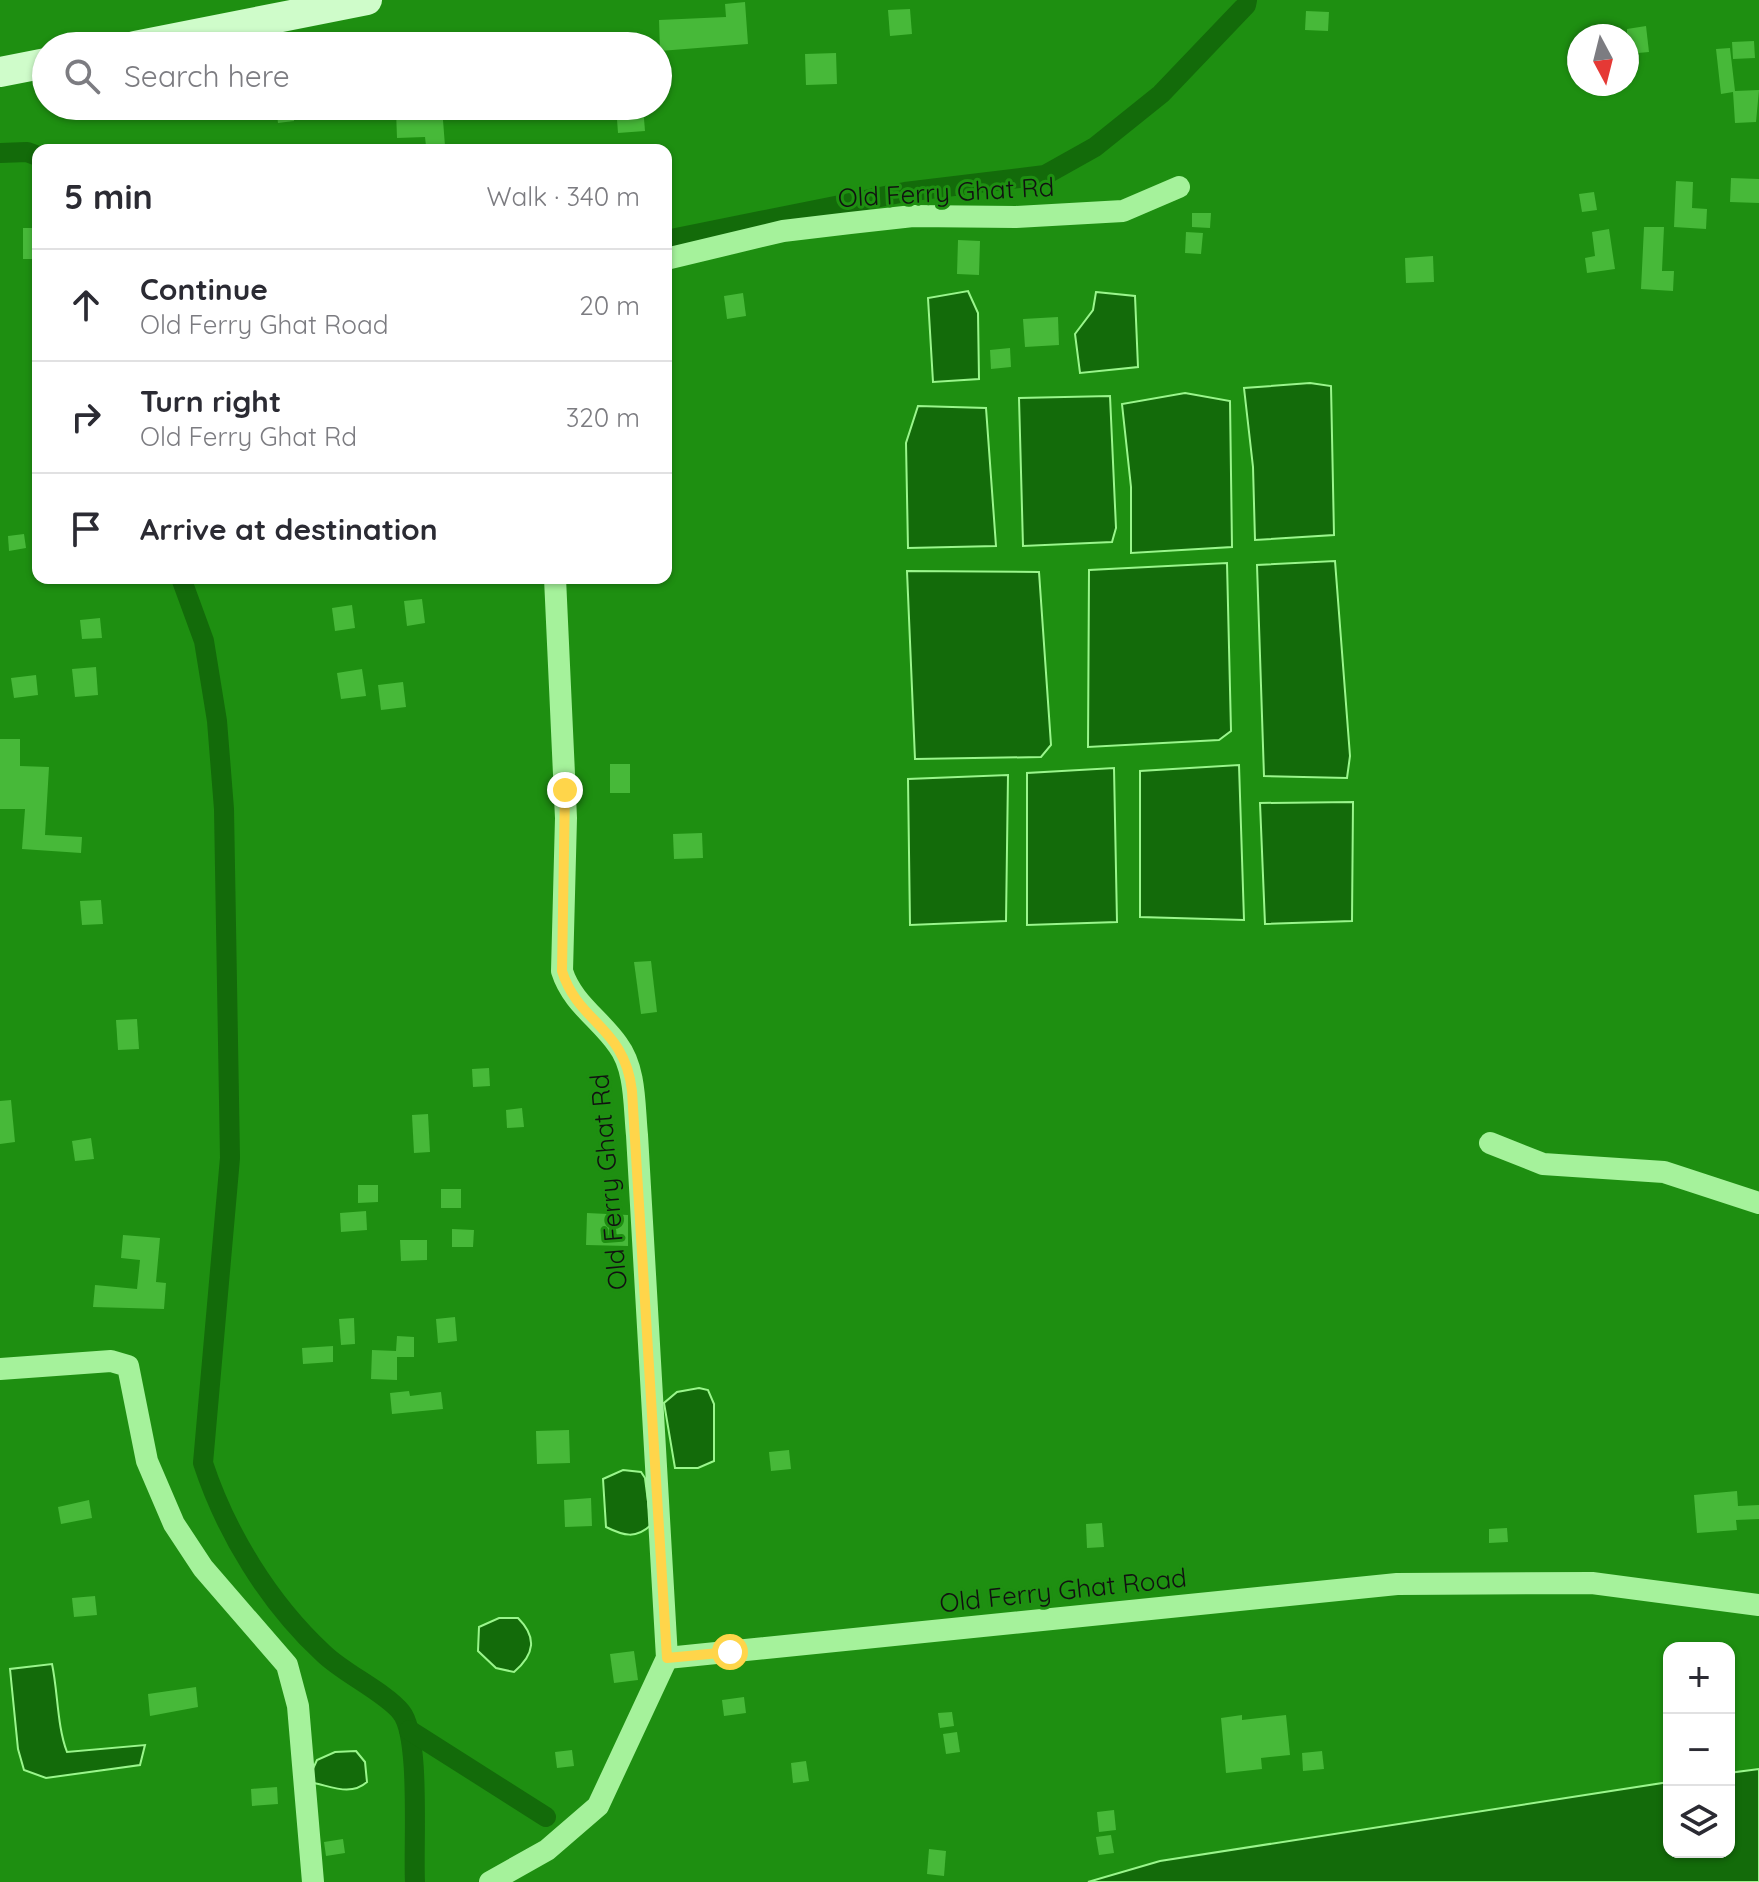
<!DOCTYPE html>
<html lang="en">
<head>
<meta charset="utf-8">
<style>
	:root { --surface:#fff; --page:#f2f2f3; --text:#2b2b33; --muted:#7c7c81; --line:#e1e1e2 }
	body { margin:0; font-family:Quicksand,sans-serif; background:var(--page); color:var(--text) }
	.controls { position:absolute; right:24px; bottom:24px; display:grid; overflow:hidden; border-radius:16px; box-shadow:0 2px 6px #0004 }
	.controls button { width:72px; height:72px; display:grid; place-items:center; padding:0; border:0; border-bottom:2px solid var(--line); background:var(--surface); color:var(--text); font:40px sans-serif }
	.compass { position:absolute; left:1567px; top:24px; width:72px; height:72px; border-radius:50%; background:var(--surface); box-shadow:0 2px 6px #0004; rotate:173deg }
	.stop { position:absolute; width:24px; height:24px; margin:-18px; border:6px solid #ffd54a; border-radius:50%; background:#fff }
	.stop.end { background:#ffd54a; border-color:#fff; box-shadow:0 2px 8px #0008 }
	.list { margin:0; padding:0; list-style:none }
	h2 { display:flex; justify-content:space-between; align-items:center; height:104px; margin:0; padding:0 32px; font-size:34px }
	h2 small { font-size:26px; font-weight:400; color:var(--muted) }
	.list li { display:grid; grid-template-columns:52px 1fr auto; gap:24px; align-items:center; box-sizing:border-box; height:112px; padding:0 32px; border-top:2px solid var(--line) }
	.list b { display:block; font-size:30px; white-space:nowrap }
	.list p { margin:0; font-size:26px; white-space:nowrap; color:var(--muted) }
	.list em { font-size:26px; font-style:normal; color:var(--muted) }
	.icon { flex:none; width:44px; height:44px; fill:none; stroke:currentColor; stroke-width:2; stroke-linecap:round; stroke-linejoin:round }
	.map { position:relative; flex:none; width:1759px; height:1882px; overflow:hidden }
	.search { position:absolute; background:var(--surface); box-shadow:0 2px 6px #0004; left:32px; top:32px; width:640px; height:88px; display:flex; align-items:center; gap:20px; box-sizing:border-box; padding:0 28px; border-radius:44px; color:var(--muted); font-size:30px }
	.panel { position:absolute; background:var(--surface); box-shadow:0 2px 6px #0004; left:32px; top:144px; width:640px; height:440px; border-radius:16px }
	.map>svg:first-child { display:block }
</style>
</head>
<body>
<div class="map">
<svg width="1759" height="1882" viewBox="0 0 1759 1882">
	<rect width="100%" height="100%" fill="#1e8f11"/>
	<!-- water -->
	<g fill="#136b0a" stroke="#9af68c" stroke-width="2">
		<polygon points="968,291 978,313 979,379 933,382 928,298"/>
		<polygon points="1096,292 1135,296 1138,367 1080,373 1075,334 1093,310"/>
		<polygon points="1310,383 1331,386 1334,535 1255,540 1253,467 1244,388"/>
		<polygon points="1185,393 1230,401 1232,547 1131,553 1131,487 1122,404"/>
		<polygon points="1110,396 1116,528 1112,542 1023,546 1019,398"/>
		<polygon points="918,406 986,408 996,546 908,548 906,443"/>
		<polygon points="1335,561 1350,756 1347,778 1264,776 1257,565"/>
		<polygon points="1227,563 1231,731 1219,740 1088,747 1089,570"/>
		<polygon points="907,571 1039,572 1051,745 1041,757 915,759"/>
		<polygon points="1239,765 1244,920 1140,917 1140,771"/>
		<polygon points="1114,768 1117,922 1027,925 1027,773"/>
		<polygon points="1008,775 1006,921 910,925 908,779"/>
		<polygon points="1353,802 1352,921 1265,924 1260,803"/>
		<polygon points="699,1388 708,1390 714,1404 714,1461 698,1468 675,1468 664,1403 677,1392"/>
		<path d="M623,1470L641,1472L645,1478L651,1525C636,1539 624,1536 606,1527L603,1479Z"/>
		<path d="M499,1618H518C537,1637 535,1654 514,1672L496,1668L478,1651L479,1627Z"/>
		<path d="M52,1664C58,1692 57,1726 67,1752L145,1745L140,1765L46,1778L24,1770L18,1749L10,1669Z"/>
		<path d="M356,1751L365,1762L367,1782C351,1796 333,1787 314,1783L311,1773L317,1760L335,1752Z"/>
		<polygon points="1759,1769 1759,1882 1088,1882 1160,1861 1669,1782 1669,1852 1729,1852 1729,1773"/>
	</g>
	<g fill="none" stroke-linecap="round" stroke-linejoin="round">
		<!-- canal -->
		<g stroke="#136b0a" stroke-width="20">
			<polyline points="0,153 27,152 38,156"/>
			<polyline points="666,240 905,192 1045,175 1095,147 1161,94 1246,5 1247,0"/>
			<path d="M181,578L204,641L217,721L224,809L230,1158L203,1463C226,1533 269,1603 323,1653C343,1673 385,1692 401,1712C421,1736 413,1846 415,1882"/>
			<polyline points="409,1730 546,1817"/>
		</g>
	</g>
	<!-- building -->
	<g fill="#47b939">
		<polygon points="745,2 748,44 660,51 659,20 726,17 725,4"/>
		<polygon points="910,9 912,34 890,36 888,10"/>
		<polygon points="1306,11 1329,12 1328,31 1305,30"/>
		<polygon points="1646,26 1649,52 1627,54 1627,29"/>
		<polygon points="1754,41 1755,58 1733,59 1732,42"/>
		<polygon points="1730,48 1735,91 1759,90 1756,122 1735,123 1733,92 1721,94 1716,49"/>
		<polygon points="836,53 837,84 806,85 805,54"/>
		<polygon points="276,106 293,106 294,121 278,123"/>
		<polygon points="616,106 643,106 645,131 618,133"/>
		<polygon points="442,107 445,146 426,146 425,137 397,138 396,110"/>
		<polygon points="1731,178 1759,179 1759,203 1730,202"/>
		<polygon points="1676,181 1693,182 1692,208 1707,209 1706,229 1674,227"/>
		<polygon points="1594,192 1597,210 1582,212 1579,194"/>
		<polygon points="1192,213 1211,213 1210,228 1192,227"/>
		<polygon points="1644,227 1664,227 1662,271 1674,271 1673,291 1641,289"/>
		<rect x="23" y="228" width="15" height="31"/>
		<polygon points="1609,229 1615,269 1587,273 1585,258 1595,256 1592,232"/>
		<polygon points="1186,232 1203,233 1201,254 1185,253"/>
		<polygon points="958,240 980,241 979,275 957,274"/>
		<polygon points="1433,256 1434,282 1406,283 1405,258"/>
		<polygon points="743,293 746,316 727,319 724,296"/>
		<polygon points="1058,317 1059,345 1025,347 1023,319"/>
		<polygon points="1010,348 1011,367 991,369 990,350"/>
		<polygon points="24,534 26,548 9,551 8,536"/>
		<polygon points="422,599 425,623 407,626 404,601"/>
		<polygon points="352,605 355,628 335,631 332,608"/>
		<polygon points="100,618 102,638 82,639 80,620"/>
		<polygon points="96,667 98,695 75,697 72,669"/>
		<polygon points="362,669 366,696 341,699 337,673"/>
		<polygon points="36,675 38,695 14,698 11,678"/>
		<polygon points="403,682 406,707 381,710 378,685"/>
		<polygon points="0,739 20,739 20,766 49,767 45,835 82,837 81,853 22,849 25,809 0,809"/>
		<rect x="610" y="764" width="20" height="29"/>
		<polygon points="702,833 703,858 674,859 673,834"/>
		<polygon points="101,900 103,924 82,925 80,901"/>
		<polygon points="651,961 657,1012 641,1014 634,962"/>
		<polygon points="137,1019 139,1049 118,1050 116,1020"/>
		<polygon points="489,1068 490,1086 473,1087 472,1069"/>
		<polygon points="11,1100 15,1142 0,1144 0,1101"/>
		<polygon points="522,1108 524,1127 507,1128 506,1110"/>
		<polygon points="428,1114 430,1152 414,1153 412,1115"/>
		<polygon points="91,1138 94,1159 75,1161 72,1141"/>
		<polygon points="358,1185 378,1185 378,1202 358,1203"/>
		<rect x="441" y="1189" width="20" height="19"/>
		<polygon points="366,1211 367,1230 341,1232 340,1213"/>
		<polygon points="587,1213 628,1215 628,1246 586,1245"/>
		<polygon points="452,1229 474,1230 473,1247 452,1247"/>
		<polygon points="123,1235 160,1238 156,1282 166,1283 164,1309 93,1307 95,1285 137,1289 140,1260 121,1258"/>
		<polygon points="400,1240 427,1240 427,1260 401,1261"/>
		<polygon points="455,1317 457,1341 438,1343 436,1319"/>
		<polygon points="354,1318 355,1344 341,1345 339,1319"/>
		<polygon points="397,1336 414,1337 414,1357 397,1357 397,1380 371,1379 372,1350 396,1351"/>
		<polygon points="333,1346 333,1362 303,1364 302,1348"/>
		<polygon points="409,1391 410,1396 441,1392 443,1409 392,1414 390,1393"/>
		<polygon points="569,1430 570,1463 537,1464 536,1431"/>
		<polygon points="789,1450 791,1469 771,1471 769,1452"/>
		<polygon points="1737,1491 1738,1506 1759,1505 1759,1519 1736,1520 1737,1530 1697,1533 1694,1495"/>
		<polygon points="591,1498 592,1526 565,1527 564,1500"/>
		<polygon points="89,1500 92,1518 61,1524 58,1507"/>
		<polygon points="1102,1523 1104,1547 1087,1548 1086,1524"/>
		<polygon points="1507,1528 1508,1542 1489,1543 1489,1529"/>
		<polygon points="95,1596 97,1615 74,1617 72,1598"/>
		<polygon points="634,1651 638,1680 614,1683 610,1654"/>
		<polygon points="196,1687 198,1707 150,1716 148,1694"/>
		<polygon points="744,1697 746,1713 724,1716 722,1700"/>
		<polygon points="952,1712 954,1726 940,1728 938,1713"/>
		<polygon points="1242,1715 1242,1720 1286,1715 1290,1755 1261,1758 1262,1769 1226,1773 1221,1718"/>
		<polygon points="957,1732 960,1752 946,1754 943,1734"/>
		<polygon points="572,1750 574,1766 557,1768 555,1752"/>
		<polygon points="1322,1751 1324,1769 1303,1771 1302,1753"/>
		<polygon points="806,1761 809,1781 793,1783 791,1763"/>
		<polygon points="277,1787 278,1804 252,1806 251,1789"/>
		<polygon points="1114,1810 1116,1830 1099,1832 1097,1812"/>
		<polygon points="1111,1835 1114,1853 1099,1855 1096,1837"/>
		<polygon points="343,1839 345,1853 326,1856 324,1842"/>
		<polygon points="929,1849 946,1851 944,1876 927,1874"/>
	</g>
	<g fill="none" stroke-linecap="round" stroke-linejoin="round">
		<!-- minor -->
		<g stroke="#a5f29b" stroke-width="22">
			<polyline points="666,259 783,231 850,223 913,216 1016,217 1123,211 1179,187"/>
			<polyline points="1490,1143 1543,1164 1664,1172 1759,1203"/>
			<polyline points="0,1369 111,1361 128,1366 147,1461 174,1524 203,1568 287,1665 298,1706 313,1882"/>
			<polyline points="667,1658 1397,1584 1592,1583 1759,1605"/>
			<path d="M490,1882L547,1850L598,1806L667,1658L637,1135C634,1106 636,1069 618,1045C600,1019 572,1003 562,971L566,818L555,578"/>
		</g>
		<!-- secondary -->
		<g stroke="#cffcca" stroke-width="30">
			<polyline points="135,46 367,0"/>
			<polyline points="0,72 46,63"/>
		</g>
	</g>
	<g fill="none" stroke-linecap="round" stroke-linejoin="round">
		<!-- route -->
		<path stroke="#ffd54a" stroke-width="10" d="M565,790L562,971C578,1023 625,1027 632,1091L667,1658L730,1652"/>
	</g>
	<g text-anchor="middle" dominant-baseline="central" stroke-width="6" stroke-linejoin="round" paint-order="stroke">
		<!-- street labels -->
		<g font-size="26" fill="#111" stroke="#1e8f11">
			<text transform="translate(946 192) rotate(-3)">Old Ferry Ghat Rd</text>
			<text transform="translate(608 1182) rotate(-95)">Old Ferry Ghat Rd</text>
			<text transform="translate(1063 1590) rotate(-6)">Old Ferry Ghat Road</text>
		</g>
	</g>
</svg>
<div class="controls">
<button>+</button>
<button>−</button>
<button><svg class="icon" aria-label="layers" viewBox="0 0 24 24"><path d="M12 4l9 5-9 5-9-5zM3 14l9 5 9-5"/></svg></button>
</div>
<svg class="compass" viewBox="-18 -18 36 36"><path d="M0-13l5 13h-10z" fill="#e53935"/><path d="M0 13l5-13h-10z" fill="#7c7c81"/></svg>
<div class="stop" style="left:730px;top:1652px"></div>
<div class="stop end" style="left:565px;top:790px"></div>
<div class="search"><svg class="icon" aria-label="search" viewBox="0 0 24 24"><circle cx="10" cy="10" r="6"/><path d="M15 15l6 6"/></svg>Search here</div>
<section class="panel">
<h2>5 min<small>Walk · 340 m</small></h2>
<ul class="list">
<li><svg class="icon" aria-label="ahead" viewBox="0 0 24 24"><path d="M12 20V5M6 11l6-6 6 6"/></svg><div><b>Continue</b><p>Old Ferry Ghat Road</p></div><em>20 m</em></li>
<li><svg class="icon" aria-label="right" viewBox="0 0 24 24"><path d="M7 20v-9h11M14 6l5 5-5 5"/></svg><div><b>Turn right</b><p>Old Ferry Ghat Rd</p></div><em>320 m</em></li>
<li><svg class="icon" aria-label="arrive" viewBox="0 0 24 24"><path d="M6 21V4h12l-3 4 3 4H6"/></svg><div><b>Arrive at destination</b></div></li>
</ul>
</section>
</div>
</body>
</html>
